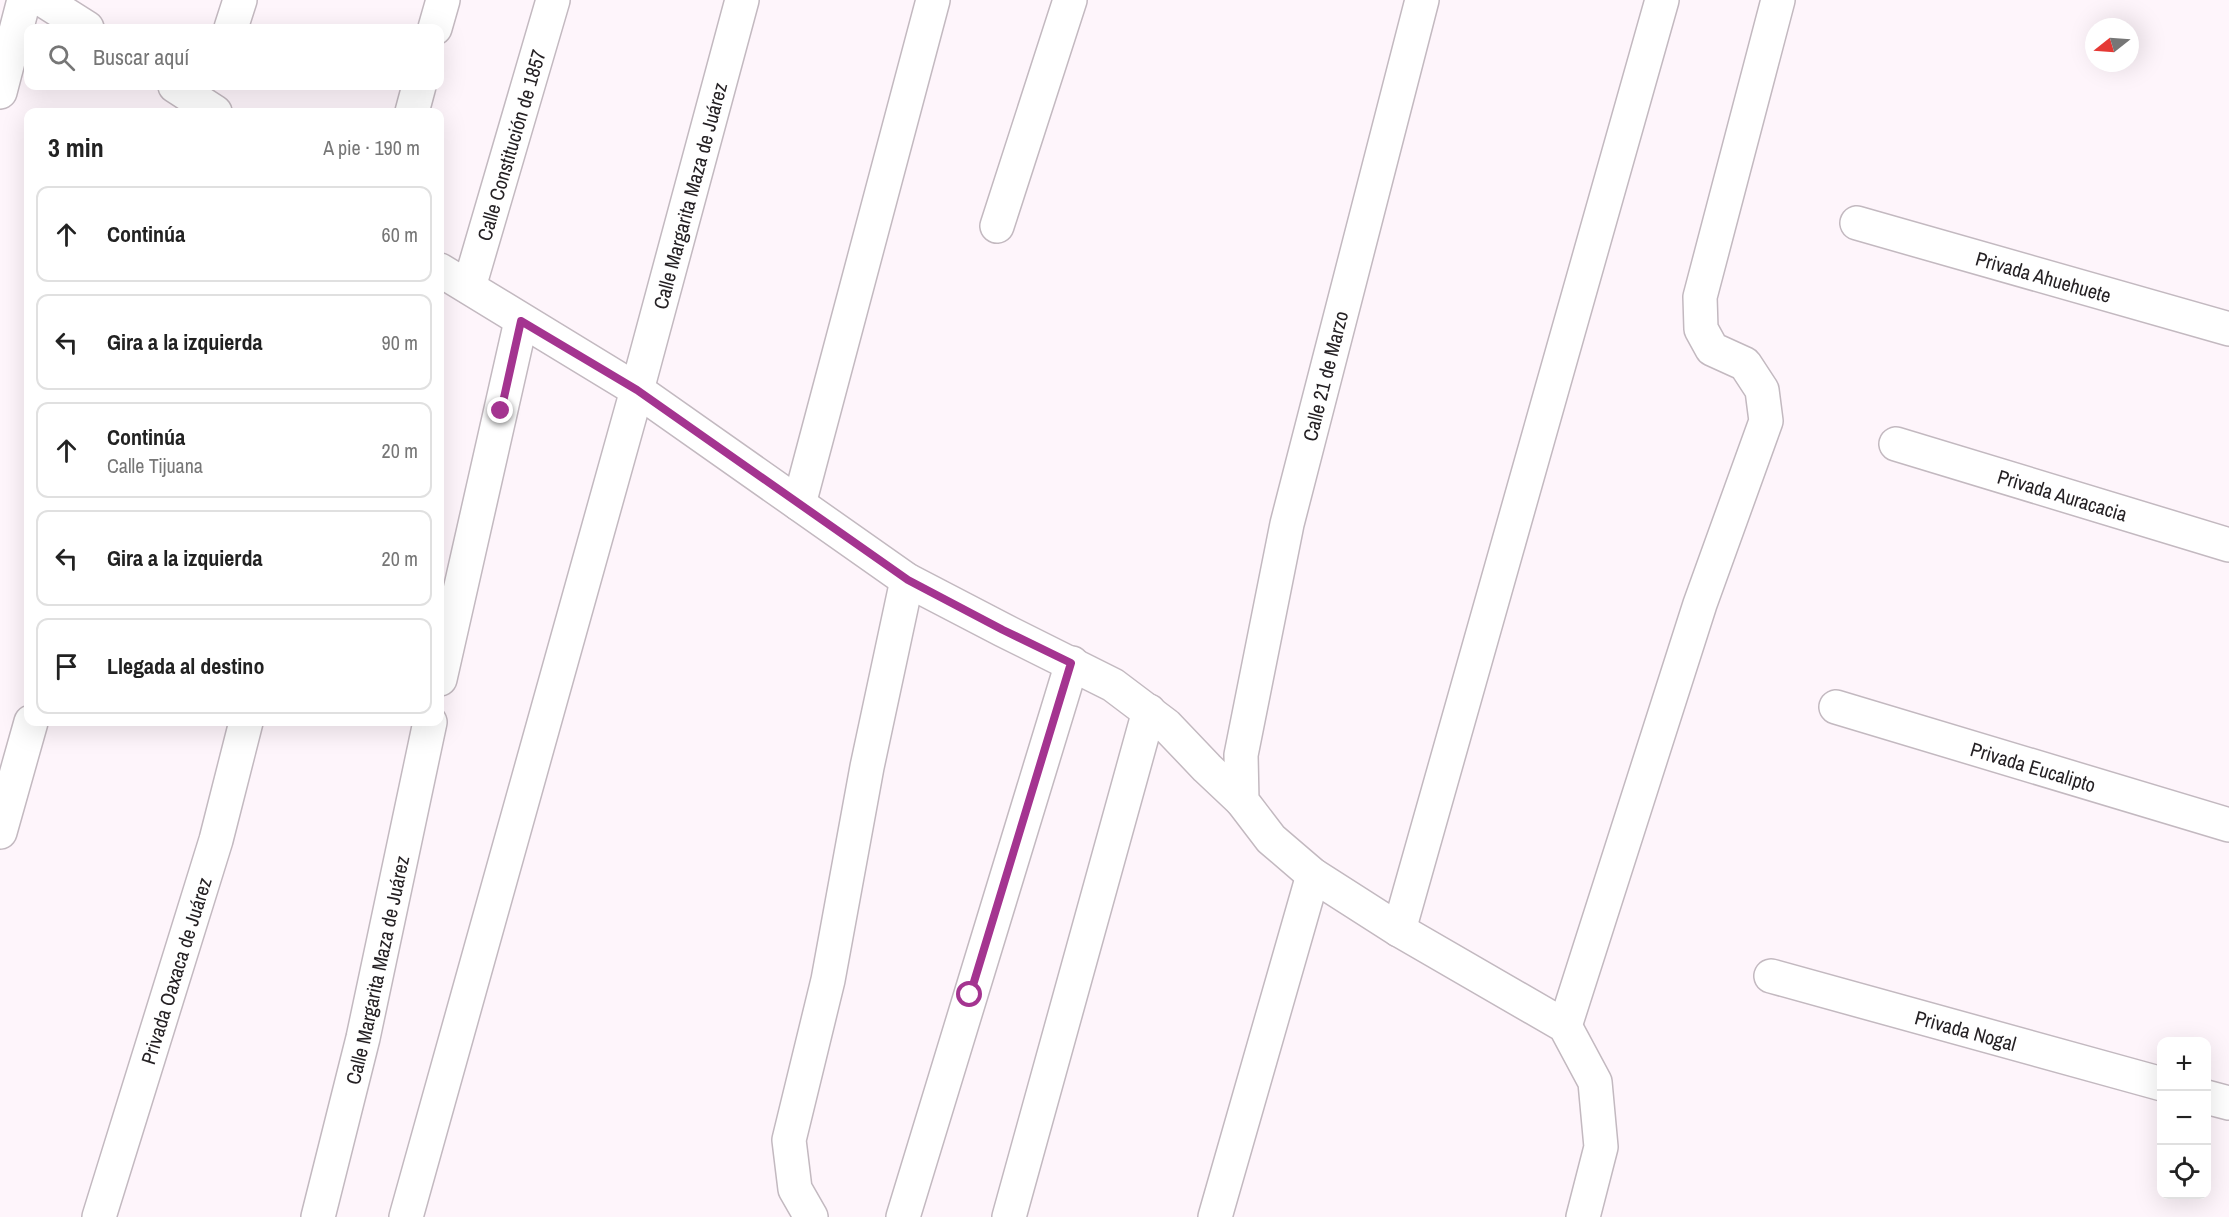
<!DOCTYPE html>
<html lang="es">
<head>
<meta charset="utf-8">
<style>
	:root { --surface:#fff; --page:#f2f2f2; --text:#222; --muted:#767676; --line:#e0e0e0 }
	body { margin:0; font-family:"Archivo Narrow",sans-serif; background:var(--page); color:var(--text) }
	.controls { position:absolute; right:18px; bottom:18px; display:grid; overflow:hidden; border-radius:12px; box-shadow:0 6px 24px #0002 }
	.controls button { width:54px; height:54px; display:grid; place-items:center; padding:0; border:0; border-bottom:2px solid var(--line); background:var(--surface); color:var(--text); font:30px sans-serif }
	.compass { position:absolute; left:2085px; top:18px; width:54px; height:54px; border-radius:50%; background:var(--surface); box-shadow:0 6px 24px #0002; rotate:253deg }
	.stop { position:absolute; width:18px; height:18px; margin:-14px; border:4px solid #a43490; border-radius:50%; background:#fff }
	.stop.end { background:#a43490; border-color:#fff; box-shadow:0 2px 6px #0008 }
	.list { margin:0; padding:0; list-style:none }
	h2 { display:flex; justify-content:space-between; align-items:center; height:78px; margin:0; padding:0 24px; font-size:26px }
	h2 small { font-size:20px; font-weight:400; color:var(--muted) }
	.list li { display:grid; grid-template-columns:39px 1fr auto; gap:18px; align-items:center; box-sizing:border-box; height:96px; margin:0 12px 12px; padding:0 12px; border:2px solid var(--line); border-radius:12px }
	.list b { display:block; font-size:22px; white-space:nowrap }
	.list p { margin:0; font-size:20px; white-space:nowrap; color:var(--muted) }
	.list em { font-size:20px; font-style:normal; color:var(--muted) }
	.icon { flex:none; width:33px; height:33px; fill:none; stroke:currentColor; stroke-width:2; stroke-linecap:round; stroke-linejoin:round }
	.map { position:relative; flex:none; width:2229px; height:1217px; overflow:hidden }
	.search { position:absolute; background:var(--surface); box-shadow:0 6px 24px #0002; left:24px; top:24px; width:420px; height:66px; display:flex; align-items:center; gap:15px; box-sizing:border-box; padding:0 21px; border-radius:12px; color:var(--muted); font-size:22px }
	.panel { position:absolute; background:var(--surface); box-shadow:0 6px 24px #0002; left:24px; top:108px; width:420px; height:618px; border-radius:12px }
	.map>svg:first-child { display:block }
</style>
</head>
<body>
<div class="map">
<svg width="2229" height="1217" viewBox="0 0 2229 1217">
	<rect width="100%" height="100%" fill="#fef5fb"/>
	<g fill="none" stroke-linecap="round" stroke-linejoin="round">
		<!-- minor casing -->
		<g stroke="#c3b9c0" stroke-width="36">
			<g id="minor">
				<polyline points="43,0 87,28"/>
				<polyline points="1422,0 1287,524 1241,755 1242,801 1271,839 1313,875 1399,930 1565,1026 1595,1082 1601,1147 1583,1217"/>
				<polyline points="231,28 240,0"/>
				<polyline points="435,28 443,0"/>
				<polyline points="175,86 215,112"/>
				<polyline points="0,92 24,0"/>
				<polyline points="412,112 419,86"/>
				<path id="s1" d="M1857,223L2229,329"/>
				<polyline points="997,226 1070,0"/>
				<polyline points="440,270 637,390 907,580 1003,630 1113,685 1166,725 1207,768 1242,801"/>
				<path id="s2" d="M469,287L553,0"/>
				<path id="s3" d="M1896,444L2229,545"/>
				<polyline points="799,504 933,0"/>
				<polyline points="440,679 521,321"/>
				<path id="s4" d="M1836,707L2229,825"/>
				<polyline points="0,832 31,722"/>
				<polyline points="1399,930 1662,0"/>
				<path id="s5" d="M1771,976L2162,1084"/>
				<polyline points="1565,1026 1700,604 1766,421 1762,390 1745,364 1712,349 1701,329 1700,297 1778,0"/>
				<polyline points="2206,1097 2229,1103"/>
				<path id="s6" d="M99,1217L216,840L246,722"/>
				<path id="s7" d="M318,1217L363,1038L430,722"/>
				<path id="s8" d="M406,1217L637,390L742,0"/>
				<polyline points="811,1217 795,1189 789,1140 828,980 867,767 907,580"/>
				<polyline points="903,1217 1072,663"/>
				<polyline points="1009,1217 1149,711"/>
				<polyline points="1215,1217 1313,875"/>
			</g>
		</g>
		<!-- minor -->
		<use href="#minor" stroke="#fff" stroke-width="33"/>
	</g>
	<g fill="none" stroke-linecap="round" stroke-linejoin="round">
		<!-- route -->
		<polyline stroke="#a43490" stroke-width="8" points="501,411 521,321 637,390 908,580 1003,630 1071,663 970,995"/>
	</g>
	<g text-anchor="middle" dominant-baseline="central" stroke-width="4.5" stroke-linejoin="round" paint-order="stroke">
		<!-- street labels -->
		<g font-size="20" fill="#252124" stroke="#fff">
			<text stroke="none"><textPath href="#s2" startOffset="148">Calle Constitución de 1857</textPath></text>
			<text stroke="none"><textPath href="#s8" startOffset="1060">Calle Margarita Maza de Juárez</textPath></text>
			<text stroke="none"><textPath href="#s1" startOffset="194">Privada Ahuehuete</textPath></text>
			<text transform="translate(1325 376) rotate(-76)">Calle 21 de Marzo</text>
			<text stroke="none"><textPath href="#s3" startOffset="174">Privada Auracacia</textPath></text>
			<text stroke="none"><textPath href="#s4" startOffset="206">Privada Eucalipto</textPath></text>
			<text stroke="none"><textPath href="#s6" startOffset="258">Privada Oaxaca de Juárez</textPath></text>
			<text stroke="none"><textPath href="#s7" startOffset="254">Calle Margarita Maza de Juárez</textPath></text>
			<text stroke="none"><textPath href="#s5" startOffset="202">Privada Nogal</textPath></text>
		</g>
	</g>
</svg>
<div class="controls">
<button>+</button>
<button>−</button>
<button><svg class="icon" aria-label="locate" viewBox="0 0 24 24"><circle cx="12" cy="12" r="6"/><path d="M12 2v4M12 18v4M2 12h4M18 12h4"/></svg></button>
</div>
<svg class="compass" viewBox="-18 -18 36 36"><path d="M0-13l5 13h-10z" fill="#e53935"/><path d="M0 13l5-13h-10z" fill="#767676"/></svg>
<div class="stop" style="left:970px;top:995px"></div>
<div class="stop end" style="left:501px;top:411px"></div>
<div class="search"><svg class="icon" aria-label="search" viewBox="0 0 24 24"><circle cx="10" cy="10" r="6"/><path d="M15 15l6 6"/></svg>Buscar aquí</div>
<section class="panel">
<h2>3 min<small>A pie · 190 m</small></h2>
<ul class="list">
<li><svg class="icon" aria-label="ahead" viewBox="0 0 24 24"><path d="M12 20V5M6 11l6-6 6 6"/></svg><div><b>Continúa</b></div><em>60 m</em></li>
<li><svg class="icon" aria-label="left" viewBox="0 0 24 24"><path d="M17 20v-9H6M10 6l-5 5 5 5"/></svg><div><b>Gira a la izquierda</b></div><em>90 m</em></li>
<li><svg class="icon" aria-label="ahead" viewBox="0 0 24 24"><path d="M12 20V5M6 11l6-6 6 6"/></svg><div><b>Continúa</b><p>Calle Tijuana</p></div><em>20 m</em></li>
<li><svg class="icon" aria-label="left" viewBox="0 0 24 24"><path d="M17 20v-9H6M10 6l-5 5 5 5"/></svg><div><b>Gira a la izquierda</b></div><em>20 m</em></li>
<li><svg class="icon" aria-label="arrive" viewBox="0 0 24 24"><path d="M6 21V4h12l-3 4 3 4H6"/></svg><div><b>Llegada al destino</b></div></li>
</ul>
</section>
</div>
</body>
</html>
